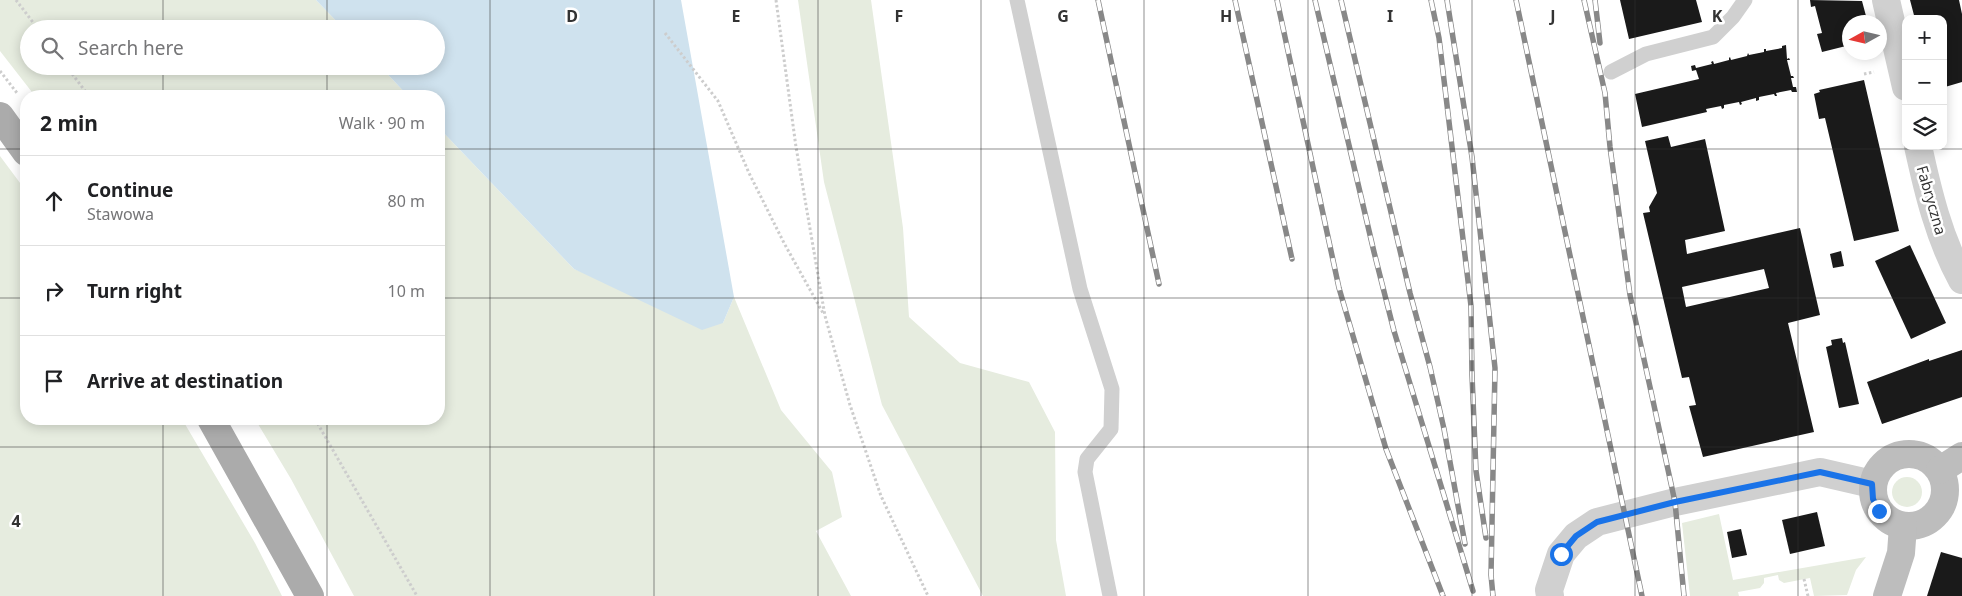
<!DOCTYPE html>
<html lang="en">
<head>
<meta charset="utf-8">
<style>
	:root { --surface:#fff; --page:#f6f6f6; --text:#202124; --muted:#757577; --line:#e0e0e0 }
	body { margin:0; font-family:"Noto Sans",sans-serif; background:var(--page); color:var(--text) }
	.controls { position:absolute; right:15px; top:15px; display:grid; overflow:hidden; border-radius:10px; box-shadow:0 2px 12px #0003 }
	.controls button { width:45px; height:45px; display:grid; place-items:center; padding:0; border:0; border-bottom:1px solid var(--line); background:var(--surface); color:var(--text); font:25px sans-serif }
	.compass { position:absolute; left:1842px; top:15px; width:45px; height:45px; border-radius:50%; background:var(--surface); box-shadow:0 2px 12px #0003; rotate:262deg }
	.stop { position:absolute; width:15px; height:15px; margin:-11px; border:4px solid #1a73e8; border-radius:50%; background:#fff }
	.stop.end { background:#1a73e8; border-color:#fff; box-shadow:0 1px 5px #0008 }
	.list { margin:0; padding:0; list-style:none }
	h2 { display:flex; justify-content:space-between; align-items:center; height:65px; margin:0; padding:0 20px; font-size:21px }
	h2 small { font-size:16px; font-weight:400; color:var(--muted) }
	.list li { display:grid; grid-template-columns:32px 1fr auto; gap:15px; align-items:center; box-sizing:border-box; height:90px; padding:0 20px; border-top:1px solid var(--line) }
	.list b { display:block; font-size:19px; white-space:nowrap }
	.list p { margin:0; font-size:16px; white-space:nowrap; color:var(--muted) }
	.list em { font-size:16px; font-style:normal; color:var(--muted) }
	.icon { flex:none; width:28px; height:28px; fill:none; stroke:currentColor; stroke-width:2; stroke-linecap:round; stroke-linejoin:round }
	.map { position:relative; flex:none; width:1962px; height:596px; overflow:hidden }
	.search { position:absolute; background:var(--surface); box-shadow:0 2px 12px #0003; left:20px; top:20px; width:425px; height:55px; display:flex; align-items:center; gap:12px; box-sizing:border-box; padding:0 18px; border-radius:28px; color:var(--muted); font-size:19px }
	.panel { position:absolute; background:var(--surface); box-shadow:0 2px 12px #0003; left:20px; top:90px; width:425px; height:335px; border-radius:20px }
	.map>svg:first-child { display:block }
</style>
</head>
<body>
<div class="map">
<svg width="1962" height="596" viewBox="0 0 1962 596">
	<rect width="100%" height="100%" fill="#fff"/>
	<!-- green -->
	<g fill="#e6ecdf">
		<polygon points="0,0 316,0 344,29 29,29 29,66 380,66 408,96 35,96 0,51"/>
		<polygon points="798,0 871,0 903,228 909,317 960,363 1029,382 1055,432 1056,540 1066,596 983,596 882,405 824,182"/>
		<polygon points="439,128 574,269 723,323 734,297 781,410 832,472 842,517 816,531 851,596 354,596 291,479 255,419 439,419"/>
		<polygon points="0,156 26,191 26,419 182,419 255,543 282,596 0,596"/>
		<circle cx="1907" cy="492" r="15"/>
		<polygon points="1719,514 1733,580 1866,557 1856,570 1847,595 1814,596 1810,578 1784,583 1779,580 1778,575 1764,578 1764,583 1760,588 1738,592 1739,596 1690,596 1682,523"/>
	</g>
	<!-- water -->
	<polygon fill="#cfe2ee" points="316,0 681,0 734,297 723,323 702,330 574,269 439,128 439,96 408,96 380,66 436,66 436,29 344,29"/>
	<!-- building -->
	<g fill="#1a1a1a" fill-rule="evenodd">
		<polygon points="1620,0 1696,0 1702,22 1629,39"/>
		<polygon points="1810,0 1862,1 1866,16 1863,17 1864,22 1850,22 1850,45 1822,52 1817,34 1822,33 1815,6 1811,7"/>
		<polygon points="1910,0 1959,0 1962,14 1962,82 1945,87 1943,19 1915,19"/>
		<polygon points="1786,45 1787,59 1789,58 1790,60 1787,60 1791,76 1793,76 1794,78 1791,78 1793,87 1796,87 1797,92 1792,92 1791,90 1776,93 1777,96 1775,96 1774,94 1759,97 1759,100 1756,101 1756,98 1741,102 1742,104 1740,105 1739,102 1724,105 1724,108 1722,109 1721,106 1706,109 1707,112 1642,127 1635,94 1699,79 1696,70 1692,71 1691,66 1695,65 1696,68 1712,64 1711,62 1713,61 1714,64 1729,60 1729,58 1730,57 1731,60 1747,56 1748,53 1749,55 1764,52 1764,49 1766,49 1766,51 1782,48 1782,46"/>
		<polygon points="1864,80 1899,231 1854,241 1825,118 1819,119 1814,94 1820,92 1819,90"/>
		<path d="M1668,136L1671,147L1705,139L1725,231L1685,240L1687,254L1800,228L1820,315L1788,323L1814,432L1703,457L1689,406L1696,405L1689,377L1682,378L1643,213L1650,212L1649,207L1657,193L1645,141ZM1764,269L1769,288L1686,307L1682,287Z"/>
		<polygon points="1910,245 1946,323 1911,339 1875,261"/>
		<polygon points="1841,251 1844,266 1833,268 1830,254"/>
		<polygon points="1842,338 1843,343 1845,342 1859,404 1839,408 1826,347 1832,345 1831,340"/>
		<polygon points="1962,350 1962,397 1882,424 1867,382 1929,359 1929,361"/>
		<polygon points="1817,512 1825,546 1790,554 1782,520"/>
		<polygon points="1741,529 1747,555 1732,558 1727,532"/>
		<polygon points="1941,552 1962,558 1962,596 1927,596"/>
	</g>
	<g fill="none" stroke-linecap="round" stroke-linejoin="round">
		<!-- path -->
		<g stroke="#cdcdcd" stroke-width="3" stroke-dasharray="2.5 2.5" stroke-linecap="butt">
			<polyline points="16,0 38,29"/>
			<polyline points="776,0 796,147 825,316 850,405 881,496 928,596"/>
			<polyline points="665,33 718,101 749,173 784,243 823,313"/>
			<polyline points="66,66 89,96"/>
			<polyline points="0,71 17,93"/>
			<polyline points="1864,74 1874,72"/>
			<polyline points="315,419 417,596"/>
			<polyline points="1804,579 1808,596"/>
		</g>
		<!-- lane -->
		<g stroke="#d0d0d0" stroke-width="15">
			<polyline points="1017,0 1080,289 1112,389 1111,429 1087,459 1085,472 1110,596"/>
			<polyline points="1611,72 1646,54 1713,37 1733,17 1745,0"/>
		</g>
		<!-- street -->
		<g stroke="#d0d0d0" stroke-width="28">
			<polyline points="1886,0 1906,87"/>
			<path d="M1918,146C1928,192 1939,238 1962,280"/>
			<polyline points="1550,596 1549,590 1561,554 1576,536 1597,522 1675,502 1820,472 1872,484"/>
		</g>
		<!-- secondary -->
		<g stroke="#bdbdbd" stroke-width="28">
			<circle cx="1909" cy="490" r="36"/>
			<polyline points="1940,470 1962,456"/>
			<polyline points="1887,596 1901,553 1903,526"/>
		</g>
		<!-- primary -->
		<g stroke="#ababab" stroke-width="28">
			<polyline points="0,116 26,152"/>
			<polyline points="211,419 310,596"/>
		</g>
		<!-- rail casing -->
		<g stroke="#888" stroke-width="5.5">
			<g id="rail">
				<polyline points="1098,0 1159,284"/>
				<polyline points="1235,0 1292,259"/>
				<polyline points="1277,0 1339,288 1386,449 1443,596"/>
				<polyline points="1315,0 1374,252 1394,331 1473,591"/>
				<polyline points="1341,0 1410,293 1430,367 1444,429 1465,544"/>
				<polyline points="1431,0 1439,38 1471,306 1472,375 1476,471 1486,538"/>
				<polyline points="1447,0 1472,157 1495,368 1491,575 1493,596"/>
				<polyline points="1516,0 1642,596"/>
				<polyline points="1584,0 1605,93 1610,147 1630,295 1675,502 1684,596"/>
				<polyline points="1595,0 1600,43"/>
			</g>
		</g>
		<!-- rail -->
		<use href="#rail" stroke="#fff" stroke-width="4" stroke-dasharray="11" stroke-linecap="butt"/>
	</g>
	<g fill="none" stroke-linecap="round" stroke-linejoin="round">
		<!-- route -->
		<polyline stroke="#1a73e8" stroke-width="6" points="1561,554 1576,536 1597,522 1675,502 1820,472 1872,484 1873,499 1879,511"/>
	</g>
	<!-- grid -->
	<path fill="none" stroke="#333" stroke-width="1" stroke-opacity="0.55" d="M163,0V29M327,0V29M490,0V596M654,0V596M818,0V596M981,0V596M1144,0V596M1308,0V596M1472,0V596M1635,0V596M1798,0V596M163,66V96M327,66V96M0,149H26M439,149H1962M0,298H26M439,298H1962M163,419V596M327,419V596M0,447H1962"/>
	<g text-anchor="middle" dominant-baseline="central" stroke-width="5" stroke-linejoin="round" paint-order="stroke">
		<!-- street labels -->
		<g font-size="15" fill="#333" stroke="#fff">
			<text transform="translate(1932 200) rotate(74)">Fabryczna</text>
		</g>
	</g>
	<g font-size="16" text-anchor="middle" font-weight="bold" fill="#333" stroke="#fff" stroke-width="5" stroke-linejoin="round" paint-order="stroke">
		<text x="572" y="22">D</text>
		<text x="736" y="22">E</text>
		<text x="899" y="22">F</text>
		<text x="1063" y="22">G</text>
		<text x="1226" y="22">H</text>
		<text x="1390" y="22">I</text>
		<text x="1553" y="22">J</text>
		<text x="1717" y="22">K</text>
		<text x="16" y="527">4</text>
	</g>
</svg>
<div class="controls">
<button>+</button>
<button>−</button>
<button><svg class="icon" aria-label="layers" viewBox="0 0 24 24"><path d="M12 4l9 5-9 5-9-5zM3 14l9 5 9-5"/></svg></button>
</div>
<svg class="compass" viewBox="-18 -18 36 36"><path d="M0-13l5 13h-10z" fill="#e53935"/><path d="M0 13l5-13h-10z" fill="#757577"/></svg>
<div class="stop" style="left:1561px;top:554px"></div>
<div class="stop end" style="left:1879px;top:511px"></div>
<div class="search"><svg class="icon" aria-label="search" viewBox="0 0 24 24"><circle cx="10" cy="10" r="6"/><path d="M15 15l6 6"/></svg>Search here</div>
<section class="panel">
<h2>2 min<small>Walk · 90 m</small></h2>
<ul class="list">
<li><svg class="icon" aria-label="ahead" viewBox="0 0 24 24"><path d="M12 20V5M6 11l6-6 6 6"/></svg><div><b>Continue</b><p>Stawowa</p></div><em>80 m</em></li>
<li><svg class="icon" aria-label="right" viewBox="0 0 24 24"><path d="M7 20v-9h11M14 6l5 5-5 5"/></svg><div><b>Turn right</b></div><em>10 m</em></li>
<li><svg class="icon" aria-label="arrive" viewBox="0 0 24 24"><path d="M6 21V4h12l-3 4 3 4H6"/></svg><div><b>Arrive at destination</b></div></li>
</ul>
</section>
</div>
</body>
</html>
